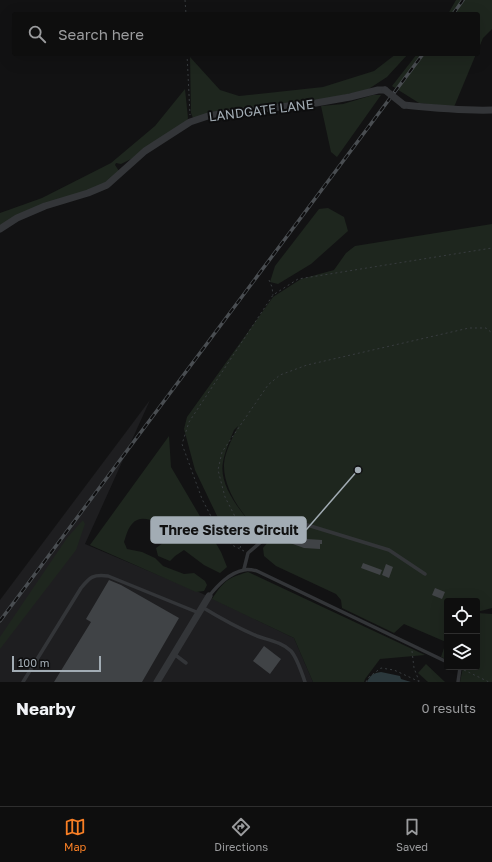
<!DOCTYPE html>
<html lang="en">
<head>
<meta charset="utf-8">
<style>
	:root { --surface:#0e0e0e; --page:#1c1c1c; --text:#f1f3f6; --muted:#9b9c9e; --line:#2e2e2e; --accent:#f87f25 }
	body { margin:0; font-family:"Golos Text",sans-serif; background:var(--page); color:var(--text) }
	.controls { position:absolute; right:12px; bottom:12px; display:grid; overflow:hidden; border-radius:4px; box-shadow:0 4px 16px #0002 }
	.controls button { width:36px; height:36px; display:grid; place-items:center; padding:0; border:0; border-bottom:1px solid var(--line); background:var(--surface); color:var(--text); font:20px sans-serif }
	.scale { position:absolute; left:12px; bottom:10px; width:89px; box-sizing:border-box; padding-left:4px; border:2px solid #a2acb4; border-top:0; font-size:11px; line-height:14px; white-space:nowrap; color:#a2acb4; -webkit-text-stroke:3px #0d0d0e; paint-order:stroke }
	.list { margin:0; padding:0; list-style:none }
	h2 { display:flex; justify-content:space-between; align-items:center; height:52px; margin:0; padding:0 16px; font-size:17px }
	h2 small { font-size:13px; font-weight:400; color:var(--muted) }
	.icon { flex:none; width:22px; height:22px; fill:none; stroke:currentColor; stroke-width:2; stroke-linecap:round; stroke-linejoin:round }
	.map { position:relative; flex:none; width:492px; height:682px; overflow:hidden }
	.search { position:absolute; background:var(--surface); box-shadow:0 4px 16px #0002; left:12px; right:12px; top:12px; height:44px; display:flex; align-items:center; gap:10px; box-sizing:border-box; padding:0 14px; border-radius:4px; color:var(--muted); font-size:15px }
	.sheet { height:124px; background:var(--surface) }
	nav { display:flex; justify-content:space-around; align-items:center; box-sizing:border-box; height:56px; border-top:1px solid var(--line); background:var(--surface); font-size:11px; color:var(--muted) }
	nav a { display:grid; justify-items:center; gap:2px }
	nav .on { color:var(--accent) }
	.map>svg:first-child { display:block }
</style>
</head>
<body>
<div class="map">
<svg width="492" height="682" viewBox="0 0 492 682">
	<rect width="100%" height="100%" fill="#121213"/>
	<!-- built -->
	<polygon fill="#1e1e20" points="150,400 85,544 201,593 294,638 313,682 0,682 0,600"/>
	<!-- green -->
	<g fill="#1e261e">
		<polygon points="456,0 492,0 492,29 483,38 478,50 478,14 448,14"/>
		<polygon points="396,54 408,54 387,77 367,90 320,100 193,118 191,113 190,57 220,90 239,96 323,87 374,71"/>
		<polygon points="417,54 476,54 454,107 419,103 392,86"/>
		<polygon points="185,89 188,118 186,123 131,159 121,164 116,163 115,165 119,171 107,183 0,225 0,213 42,198 111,163 155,126"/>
		<polygon points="373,95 381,95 337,157 331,152 321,106 343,104"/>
		<polygon points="328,208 344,217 348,231 311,264 278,284 270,282 275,266 319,209"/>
		<path d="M492,224V608L477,612V601H447V659L441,657L446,642L404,624L394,633L342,608L341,600L336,594L276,566L264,556L263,548L268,542L276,541C269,537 261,533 255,527C240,512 223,487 224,464C225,451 233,437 238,426L234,430C230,440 225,451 223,462C218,488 245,516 260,535L247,543L232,540L219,520L195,470L184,429L187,417L273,297L301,279L334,270L346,253L355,246Z"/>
		<path d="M169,436L171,467L221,552L227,567L220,573L204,565L184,550L175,556L170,561L158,556L156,548L163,543C163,539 163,534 162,530C157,520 140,514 132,524C128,528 126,536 124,542L127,549L142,552L155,558L163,566L184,574L194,573L205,581L207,585L204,591L196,592L90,545Z"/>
		<polygon points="83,520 85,524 76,550 0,649 0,637 67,538"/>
		<path d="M248,572L425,655L380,659L365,679L364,682H313L294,638L212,599C224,581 227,578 248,572Z"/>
		<polygon points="477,613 492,614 492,682 460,682 463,667 477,667"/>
		<polygon points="426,664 445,682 428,682 418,673"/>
	</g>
	<!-- water -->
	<path fill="#2b383c" d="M381,672L400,676L401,679L411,682H367C370,675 374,673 381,672Z"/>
	<!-- building -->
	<g fill="#404346">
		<polygon points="281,534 295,539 295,535 307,539 322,540 322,544 320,544 320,549 304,548 279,539"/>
		<polygon points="363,563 382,570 380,575 361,568"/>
		<polygon points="386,564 393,567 389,578 382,575"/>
		<polygon points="109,580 121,585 179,618 142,682 54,682 91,622 86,619"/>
		<polygon points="435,588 445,592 442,599 432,595"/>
		<polygon points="264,646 281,659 270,674 253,661"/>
	</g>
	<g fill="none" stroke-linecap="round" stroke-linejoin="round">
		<!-- path -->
		<g stroke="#383c3f" stroke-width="1" stroke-dasharray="2 3" stroke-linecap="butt">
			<polyline points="185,0 186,14"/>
			<polyline points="187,54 190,115"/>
			<polyline points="269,280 272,287 273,295"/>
			<polyline points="240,548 243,539 243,532 225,497 218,470 222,452 268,385 280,375 307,365 469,328 486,328 492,333"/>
			<polyline points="244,551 232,545 216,526 202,499 182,444 189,422 273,295 298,279 492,248"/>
			<polyline points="412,651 414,668 419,681"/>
			<polyline points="464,670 489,682"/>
			<polyline points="366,682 369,677 381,668 394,670 420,682"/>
		</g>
		<!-- service -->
		<g stroke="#333538" stroke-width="3.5">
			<polyline points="244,569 248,553 270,534 282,527 304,524 389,550 425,574"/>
			<path d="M209,596C218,585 229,573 244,570C248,569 253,570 257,571L447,662"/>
			<path d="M202,607C220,618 238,628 257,636C268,640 282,642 291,651C297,658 302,673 305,682"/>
			<polyline points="174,654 186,663"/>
			<polyline points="457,667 460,668 458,682"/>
			<path d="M23,682L81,588C90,577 93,574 108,576L199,613"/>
		</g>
		<!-- minor -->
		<g stroke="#333538" stroke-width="7">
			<path d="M404,105C433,108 462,111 492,110"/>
			<polyline points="0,229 17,218 45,206 88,193 107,185 145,151 190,122 208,116 226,113 316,103 350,97 378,90 385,90"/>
			<polyline points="157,682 209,596"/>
		</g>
		<!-- rail casing -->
		<g stroke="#494d51" stroke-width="3.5">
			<g id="rail">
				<polyline points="453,14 463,0"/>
				<polyline points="0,621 423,54"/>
			</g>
		</g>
		<!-- rail -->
		<use href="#rail" stroke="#0d0d0e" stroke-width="2" stroke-dasharray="6" stroke-linecap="butt"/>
		<!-- minor-bridge -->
		<polyline stroke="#333538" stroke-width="7" points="385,90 404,105"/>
	</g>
	<g text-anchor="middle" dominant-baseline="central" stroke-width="4" stroke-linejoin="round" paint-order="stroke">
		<!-- street labels -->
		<g font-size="13" fill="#a2acb4" stroke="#0d0d0e">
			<text transform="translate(261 110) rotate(-7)">LANDGATE LANE</text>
		</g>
	</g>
	<!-- callouts -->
	<path fill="none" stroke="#a2acb4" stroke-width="1.5" d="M358 470L306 530"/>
	<circle fill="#a2acb4" stroke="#0d0d0e" stroke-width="1.5" cx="358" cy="470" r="4"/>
	<rect fill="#a2acb4" stroke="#a2acb4" stroke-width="1.5" x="151" y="517" width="155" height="26" rx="4"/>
	<g font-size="14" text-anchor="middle" font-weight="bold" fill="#111">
		<text x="229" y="535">Three Sisters Circuit</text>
	</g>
</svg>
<div class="controls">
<button><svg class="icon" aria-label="locate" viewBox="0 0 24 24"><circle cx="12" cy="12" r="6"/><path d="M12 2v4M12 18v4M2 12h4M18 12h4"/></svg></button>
<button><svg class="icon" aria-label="layers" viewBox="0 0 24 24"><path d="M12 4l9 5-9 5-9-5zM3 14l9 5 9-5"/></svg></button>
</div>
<div class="scale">100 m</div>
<div class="search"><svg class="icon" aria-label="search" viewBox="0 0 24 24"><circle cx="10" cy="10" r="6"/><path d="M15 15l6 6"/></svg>Search here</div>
</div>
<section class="sheet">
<h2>Nearby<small>0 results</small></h2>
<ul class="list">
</ul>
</section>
<nav>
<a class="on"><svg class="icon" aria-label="map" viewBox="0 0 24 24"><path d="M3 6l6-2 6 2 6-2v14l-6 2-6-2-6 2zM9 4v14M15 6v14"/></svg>Map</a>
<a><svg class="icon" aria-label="directions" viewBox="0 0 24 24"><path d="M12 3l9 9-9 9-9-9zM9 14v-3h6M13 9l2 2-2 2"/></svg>Directions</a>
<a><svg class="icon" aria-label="saved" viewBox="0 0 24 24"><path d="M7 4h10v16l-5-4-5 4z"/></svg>Saved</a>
</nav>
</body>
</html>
